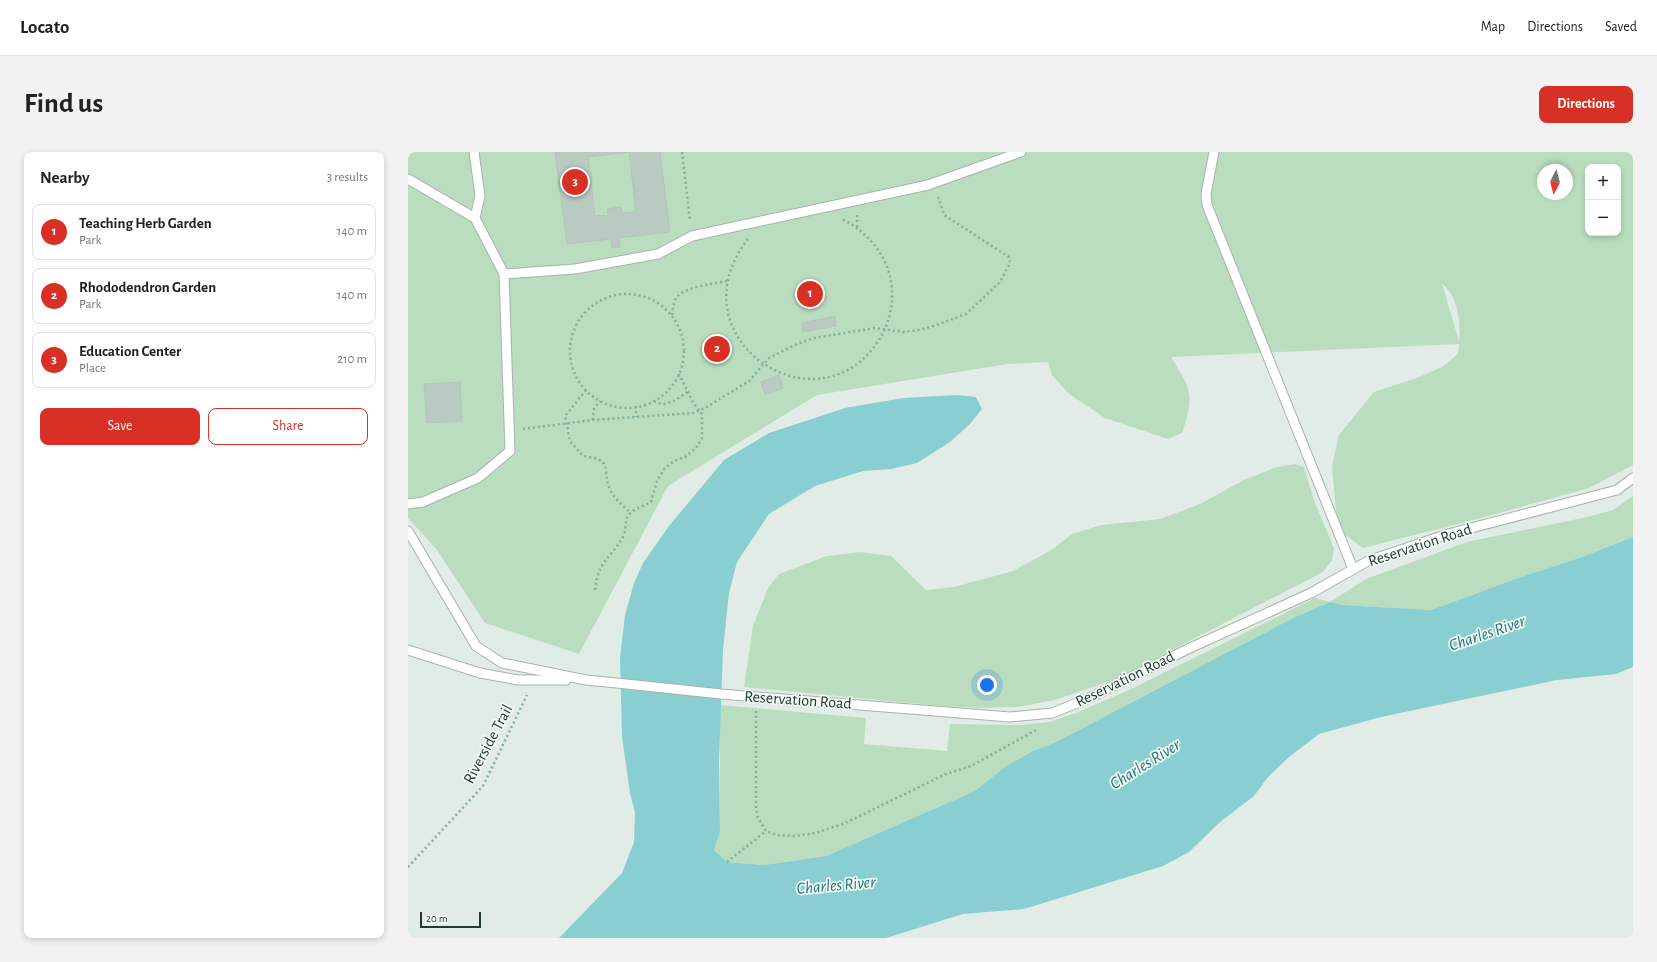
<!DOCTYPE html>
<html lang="en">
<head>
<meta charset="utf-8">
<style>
	:root { --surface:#fff; --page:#f2f2f2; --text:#222; --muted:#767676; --line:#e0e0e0; --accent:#d93025 }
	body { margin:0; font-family:"Alegreya Sans",sans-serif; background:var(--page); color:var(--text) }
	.controls { position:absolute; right:12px; top:12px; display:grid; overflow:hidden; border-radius:8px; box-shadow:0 2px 6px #0003 }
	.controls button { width:36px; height:36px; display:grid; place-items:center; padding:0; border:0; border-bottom:1px solid var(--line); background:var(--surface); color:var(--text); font:20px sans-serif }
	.compass { position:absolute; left:1129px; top:12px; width:36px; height:36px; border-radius:50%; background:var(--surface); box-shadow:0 2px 6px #0003; rotate:186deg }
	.scale { position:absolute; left:12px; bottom:10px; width:61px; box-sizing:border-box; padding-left:4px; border:2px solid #213d32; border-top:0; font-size:11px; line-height:14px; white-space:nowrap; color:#213d32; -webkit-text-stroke:3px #f2f8f4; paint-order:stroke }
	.you { position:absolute; left:579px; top:533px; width:14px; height:14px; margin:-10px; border:3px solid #fff; border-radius:50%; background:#1a73e8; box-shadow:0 0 0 6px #1a73e833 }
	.badge { display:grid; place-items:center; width:26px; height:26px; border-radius:50%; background:var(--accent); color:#fff; font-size:13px; font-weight:700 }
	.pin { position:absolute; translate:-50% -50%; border:2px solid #fff; box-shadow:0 1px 4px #0006 }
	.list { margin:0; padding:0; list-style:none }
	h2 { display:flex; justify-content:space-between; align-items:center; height:52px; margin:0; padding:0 16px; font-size:17px }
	h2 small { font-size:13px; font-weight:400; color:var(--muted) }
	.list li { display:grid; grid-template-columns:26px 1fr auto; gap:12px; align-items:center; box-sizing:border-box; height:56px; margin:0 8px 8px; padding:0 8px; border:1px solid var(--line); border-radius:8px }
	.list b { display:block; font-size:15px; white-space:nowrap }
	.list p { margin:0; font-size:13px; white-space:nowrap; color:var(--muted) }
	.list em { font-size:13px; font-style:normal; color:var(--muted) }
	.actions { display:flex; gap:8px; padding:12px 16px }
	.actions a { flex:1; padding:9px 0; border:1px solid var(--accent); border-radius:8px; text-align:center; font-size:14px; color:var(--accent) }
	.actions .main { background:var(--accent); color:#fff }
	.map { position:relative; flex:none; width:1225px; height:786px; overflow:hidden; border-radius:8px }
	header { display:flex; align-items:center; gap:24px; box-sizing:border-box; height:56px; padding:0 20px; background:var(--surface); border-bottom:1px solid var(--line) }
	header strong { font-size:19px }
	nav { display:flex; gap:22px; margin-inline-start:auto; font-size:14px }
	.intro { display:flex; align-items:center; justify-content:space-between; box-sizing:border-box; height:96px; padding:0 24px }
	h1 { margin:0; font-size:28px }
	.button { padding:10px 18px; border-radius:8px; background:var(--accent); color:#fff; font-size:14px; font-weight:700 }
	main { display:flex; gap:24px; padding:0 24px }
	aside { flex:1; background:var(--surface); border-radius:8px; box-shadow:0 2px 6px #0003 }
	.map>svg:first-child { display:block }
</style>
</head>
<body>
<header>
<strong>Locato</strong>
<nav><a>Map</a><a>Directions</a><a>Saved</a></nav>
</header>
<div class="intro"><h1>Find us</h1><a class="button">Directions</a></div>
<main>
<aside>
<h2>Nearby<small>3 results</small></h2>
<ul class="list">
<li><span class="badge">1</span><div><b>Teaching Herb Garden</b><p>Park</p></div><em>140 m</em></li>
<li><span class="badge">2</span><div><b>Rhododendron Garden</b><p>Park</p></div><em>140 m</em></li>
<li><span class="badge">3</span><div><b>Education Center</b><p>Place</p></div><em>210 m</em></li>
</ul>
<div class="actions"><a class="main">Save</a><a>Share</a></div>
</aside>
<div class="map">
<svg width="1225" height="786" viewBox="0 0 1225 786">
	<rect width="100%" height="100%" fill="#e1ece6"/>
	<!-- green -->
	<g fill="#baddbf" fill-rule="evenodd">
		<path d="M0,0H1225V313L1181,336L1073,366L955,396L937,383L928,360L924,314L931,283L966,240L1009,226L1034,215L1050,202L1051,192L763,205C783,237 787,243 774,281L760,287L697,266L660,241L644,223L640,210L599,212L409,243L260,334L171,502L77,471L29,398L0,366ZM1180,15H1210V81H1180ZM1135,18H1159V42H1135ZM1034,132C1050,144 1053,170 1051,189Z"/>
		<polygon points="887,312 896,315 907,351 926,396 924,408 915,420 708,527 647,548 609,555 570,556 523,553 336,535 345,474 360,436 371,422 419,404 452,400 483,404 518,438 546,435 605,419 645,397 664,382 693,373 752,367 792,352 836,328 869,315"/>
		<polygon points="1225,344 1225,385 1171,406 1110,426 1023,458 935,453 922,450 887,465 648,590 625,599 598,614 567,639 418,704 356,713 319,710 306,698 312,680 312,553 458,566 456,592 539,599 542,572 612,573 641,570 668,561 721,538 907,446 922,450 958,427 1059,390 1179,365 1205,358"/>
	</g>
	<!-- water -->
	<polygon fill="#89cfd1" points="549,243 568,245 574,257 562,272 542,290 509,311 483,317 455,319 407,334 361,362 329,410 321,441 315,498 311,610 312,680 306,698 319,710 356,713 418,704 567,639 598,614 625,599 648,590 887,465 922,450 935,453 1023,458 1110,426 1171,406 1225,385 1225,515 1208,522 1149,528 973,565 911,582 881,605 860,625 846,644 812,670 781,700 755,714 616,757 555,762 478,786 151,786 214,721 226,690 227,661 222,641 214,585 212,506 217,463 226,431 235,411 261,374 316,308 361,281 437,256 495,246"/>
	<!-- building -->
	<g fill="#b9cac1" stroke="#b4c5bc" fill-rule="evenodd">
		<path d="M147,0H252L262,80L211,86L212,95L204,96L203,87L159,92ZM221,0L228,60L214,61L213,55L199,57L200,63L187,64L180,5Z"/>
		<polygon points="427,164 428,174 395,180 394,171"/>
		<polygon points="371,223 375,236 357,243 353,230"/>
		<polygon points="52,230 54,269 19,271 16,232"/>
	</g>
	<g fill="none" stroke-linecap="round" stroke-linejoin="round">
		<!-- lane casing -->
		<g stroke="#a4b4ac" stroke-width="11">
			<g id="lane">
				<polyline points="66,0 72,44 67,66"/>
				<polyline points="806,0 798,42 799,53 945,417"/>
				<polyline points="0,27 67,66 96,122 102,299 70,326 15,350 0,352"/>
				<polyline points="96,122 167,117 250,102 284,84 520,33 613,0"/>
				<polyline points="0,379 68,494 94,511 178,528 209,531 313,542 602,565 644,561 679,547 782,496 903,441 960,409 1040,382 1209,338 1225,326"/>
				<polyline points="0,498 72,521 110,528 158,528"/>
			</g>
		</g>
		<!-- path -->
		<g stroke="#81b09c" stroke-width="2.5" stroke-dasharray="2 3" stroke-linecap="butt">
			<polyline points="274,0 282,69"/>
			<polyline points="449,75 449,63"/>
			<path d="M340,87C265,184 403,278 466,195C479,178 485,159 484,138C482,107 462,81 434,67"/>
			<circle cx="219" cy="199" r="57"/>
			<path d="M264,163C265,157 265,150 269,145C277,135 307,131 320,129"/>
			<path d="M178,238L157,264L162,289L175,304C207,308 193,316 202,338C207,347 215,354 223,361"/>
			<path d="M246,249C259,257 270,246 281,239"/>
			<polyline points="228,254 228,265"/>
			<polyline points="185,268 186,257 192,249"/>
			<polyline points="115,277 185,268 285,261 297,256 341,229 361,206 387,193 406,186 467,176 495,180 510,178 526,174 558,162 592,130 602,111 601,105 536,63 530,45"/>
			<path d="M187,438C189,410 203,406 215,385C219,379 216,370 220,364C224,357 236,354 243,350L249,329L256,317L266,309L277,305L288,296L294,286V262L286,252L271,222"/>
			<polyline points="348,559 348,656 349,664 358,679 369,683 388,684 407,681 435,672 538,622 563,614 628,578"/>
			<polyline points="319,710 358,679"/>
			<polyline points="0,715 75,634 119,543"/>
		</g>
		<!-- lane -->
		<use href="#lane" stroke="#fff" stroke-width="9"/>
	</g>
	<g text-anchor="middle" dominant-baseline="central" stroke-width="3.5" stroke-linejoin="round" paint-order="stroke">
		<!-- street labels -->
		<g font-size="16" fill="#213d32" stroke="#f2f8f4">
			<text transform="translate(1012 393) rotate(-18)">Reservation Road</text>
			<text transform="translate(717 527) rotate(-26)">Reservation Road</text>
			<text transform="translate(390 548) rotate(4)">Reservation Road</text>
			<text transform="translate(80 592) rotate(-62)">Riverside Trail</text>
		</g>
		<!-- water labels -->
		<g font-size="17" font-style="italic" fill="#1b7479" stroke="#f2f8f4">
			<text transform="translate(1079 481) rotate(-19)">Charles River</text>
			<text transform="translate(737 612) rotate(-32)">Charles River</text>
			<text transform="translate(428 733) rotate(-5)">Charles River</text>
		</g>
	</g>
</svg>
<div class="controls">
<button>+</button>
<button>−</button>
</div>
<svg class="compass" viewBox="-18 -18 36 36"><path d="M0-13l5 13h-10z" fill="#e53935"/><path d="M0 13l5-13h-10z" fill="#767676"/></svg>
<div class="scale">20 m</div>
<div class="you"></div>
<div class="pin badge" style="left:402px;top:142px">1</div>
<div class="pin badge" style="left:309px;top:197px">2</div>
<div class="pin badge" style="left:167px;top:30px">3</div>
</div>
</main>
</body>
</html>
